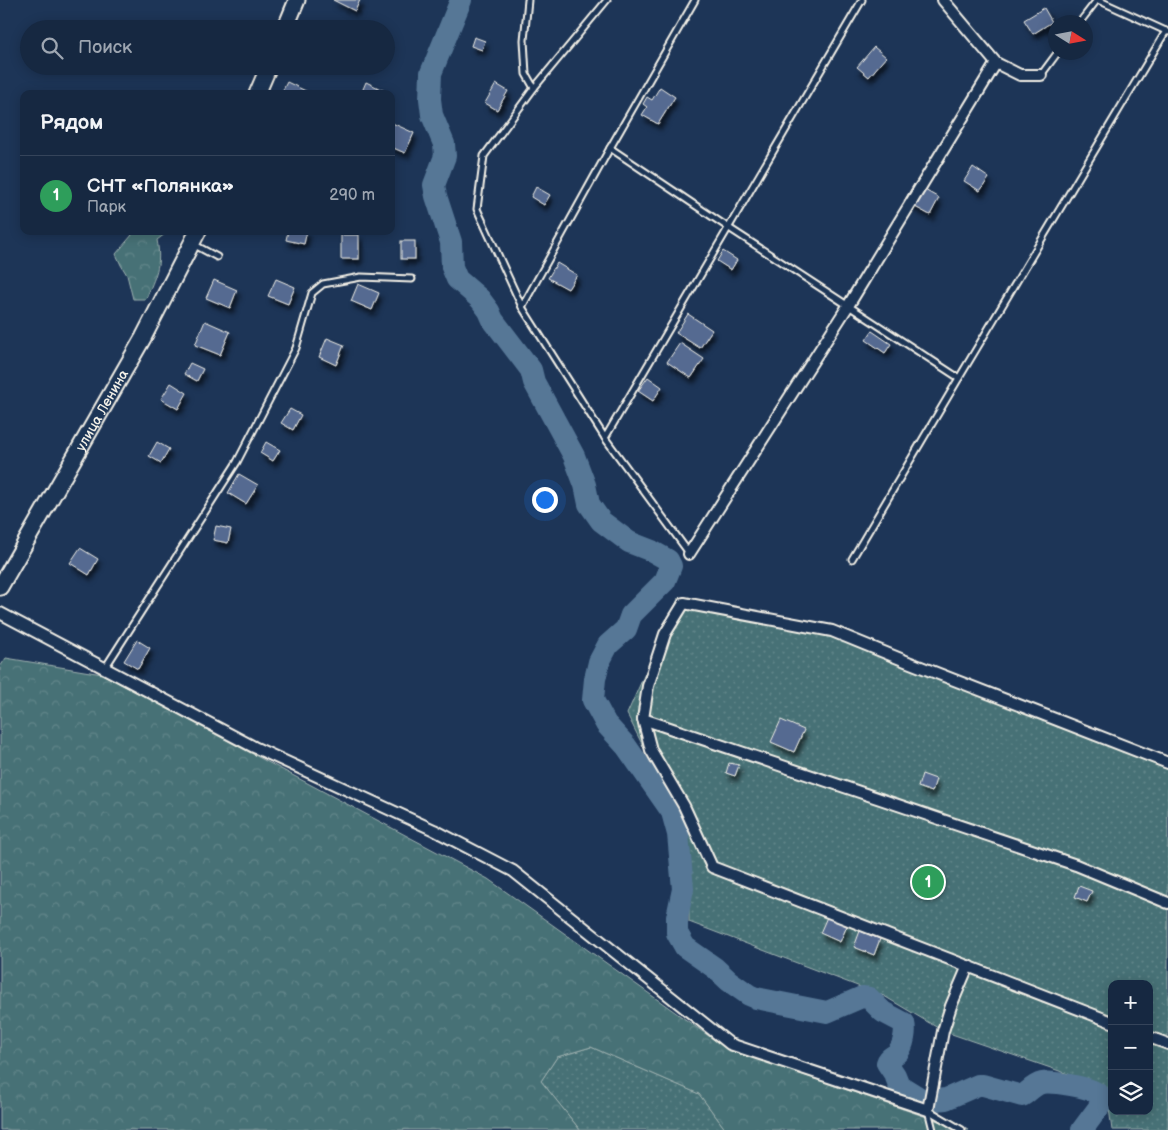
<!DOCTYPE html>
<html lang="ru">
<head>
<meta charset="utf-8">
<style>
	:root { --surface:#162841; --page:#23344c; --text:#f1f3f6; --muted:#9ea6b1; --line:#35445a; --accent:#ff9aa2 }
	body { margin:0; font-family:"Balsamiq Sans",sans-serif; background:var(--page); color:var(--text) }
	.controls { position:absolute; right:15px; bottom:15px; display:grid; overflow:hidden; border-radius:10px; box-shadow:0 2px 12px #0003 }
	.controls button { width:45px; height:45px; display:grid; place-items:center; padding:0; border:0; border-bottom:1px solid var(--line); background:var(--surface); color:var(--text); font:25px sans-serif }
	.compass { position:absolute; left:1048px; top:15px; width:45px; height:45px; border-radius:50%; background:var(--surface); box-shadow:0 2px 12px #0003; rotate:101deg }
	.you { position:absolute; left:544px; top:499px; width:18px; height:18px; margin:-12px; border:4px solid #fff; border-radius:50%; background:#1a73e8; box-shadow:0 0 0 8px #1a73e833 }
	.badge { display:grid; place-items:center; width:32px; height:32px; border-radius:50%; background:var(--accent); color:#fff; font-size:16px; font-weight:700 }
	.pin { position:absolute; translate:-50% -50%; border:2px solid #fff; box-shadow:0 1px 5px #0006 }
	.list { margin:0; padding:0; list-style:none }
	h2 { display:flex; justify-content:space-between; align-items:center; height:65px; margin:0; padding:0 20px; font-size:21px }
	h2 small { font-size:16px; font-weight:400; color:var(--muted) }
	.list li { display:grid; grid-template-columns:32px 1fr auto; gap:15px; align-items:center; box-sizing:border-box; height:80px; padding:0 20px; border-top:1px solid var(--line) }
	.list b { display:block; font-size:19px; white-space:nowrap }
	.list p { margin:0; font-size:16px; white-space:nowrap; color:var(--muted) }
	.list em { font-size:16px; font-style:normal; color:var(--muted) }
	.icon { flex:none; width:28px; height:28px; fill:none; stroke:currentColor; stroke-width:2; stroke-linecap:round; stroke-linejoin:round }
	.map { position:relative; flex:none; width:1168px; height:1130px; overflow:hidden }
	.search { position:absolute; background:var(--surface); box-shadow:0 2px 12px #0003; left:20px; top:20px; width:375px; height:55px; display:flex; align-items:center; gap:12px; box-sizing:border-box; padding:0 18px; border-radius:28px; color:var(--muted); font-size:19px }
	.panel { position:absolute; background:var(--surface); box-shadow:0 2px 12px #0003; left:20px; top:90px; width:375px; height:145px; border-radius:10px }
	.map>svg:first-child { display:block }
</style>
</head>
<body>
<div class="map">
<svg width="1168" height="1130" viewBox="0 0 1168 1130">
	<defs>
		<pattern id="grass-dots" width="8" height="8" patternUnits="userSpaceOnUse" patternTransform="scale(1.25)"><rect width="8" height="8" fill="#477176"/><path d="M2 2h.1M6 6h.1" fill="none" stroke="#62868a" stroke-width="1.8" stroke-linecap="round"/></pattern>
		<pattern id="forest-crowns" width="20" height="18" patternUnits="userSpaceOnUse" patternTransform="scale(1.25)"><rect width="20" height="18" fill="#477176"/><path d="M2 6a3 3 0 1 1 6 0M12 15a3 3 0 1 1 6 0" fill="none" stroke="#62868a"/></pattern>
		<filter id="shadow"><feDropShadow dx="3" dy="5.5" stdDeviation="2.5" flood-color="#0009"/></filter>
	</defs>
	<rect width="100%" height="100%" fill="#1d3557"/>
	<filter id="ink" filterUnits="userSpaceOnUse"><feTurbulence type="fractalNoise" baseFrequency=".02" numOctaves="2"/><feDisplacementMap in="SourceGraphic" scale="10" xChannelSelector="R" yChannelSelector="G"/><feConvolveMatrix kernelMatrix="1 2 1 2 8 2 1 2 1" color-interpolation-filters="sRGB"/></filter>
	<g filter="url(#ink)">
		<!-- grass -->
		<g fill="url(#grass-dots)" stroke="#9eb1af" fill-rule="evenodd">
			<path d="M678,599L825,633L882,649L1168,757V1130H1112L1106,1087L943,1031L884,996L689,922L688,836L627,714ZM1112,984H1149V1111H1112Z"/>
			<polygon points="591,1047 699,1094 726,1130 580,1130 541,1081 557,1057"/>
		</g>
		<!-- forest -->
		<g fill="url(#forest-crowns)" stroke="#9eb1af">
			<path d="M130,231H169L157,240C162,266 155,276 146,299H133L127,275L121,265L116,254L132,235Z"/>
			<polygon points="6,658 102,674 488,879 727,1049 935,1120 968,1130 726,1130 699,1094 591,1047 557,1057 541,1081 580,1130 0,1130 0,667"/>
		</g>
		<g fill="none" stroke-linecap="round" stroke-linejoin="round">
			<!-- river -->
			<g stroke="#567796" stroke-width="22">
				<path d="M461,0L431,73L430,99L432,115L444,144L445,156L434,185L436,196L451,242L452,267L457,279L480,299L489,311L493,320L531,370L534,382L574,456L585,485L589,504L601,521L629,542L652,551L668,560L671,566L665,581L631,615L626,629L608,645L599,662L595,679L593,700L606,724L626,746L672,812L678,834L683,889L677,917V933L685,947L715,968L729,981L749,995L756,998L827,1012L862,997L869,998L883,1012L904,1023C906,1031 904,1045 898,1052C894,1057 889,1056 887,1063L895,1075L899,1085L920,1098L925,1099"/>
				<path d="M935,1100L946,1099L978,1085H983L1022,1096C1029,1092 1033,1085 1042,1083C1052,1081 1088,1087 1097,1093C1101,1095 1102,1098 1102,1103L1082,1130"/>
			</g>
		</g>
		<!-- building -->
		<g fill="#546a91" stroke="#f4f1e8" filter="url(#shadow)">
			<polygon points="333,0 360,0 355,11"/>
			<polygon points="1044,8 1052,22 1033,34 1024,20"/>
			<polygon points="474,37 485,41 482,50 471,46"/>
			<polygon points="874,47 886,57 869,77 857,67"/>
			<polygon points="287,82 312,94 281,94"/>
			<polygon points="366,82 387,92 387,94 361,94"/>
			<polygon points="496,84 508,91 497,110 485,103"/>
			<polygon points="660,87 675,97 658,124 642,115 647,107 643,104 647,97 652,100"/>
			<polygon points="392,123 414,133 405,153 391,147"/>
			<polygon points="973,167 989,178 980,191 964,181"/>
			<polygon points="914,184 939,198 930,215 904,201"/>
			<polygon points="536,187 550,195 544,205 531,197"/>
			<polygon points="288,231 307,231 304,244 286,240"/>
			<rect x="341" y="235" width="18" height="24"/>
			<rect x="401" y="241" width="14" height="18"/>
			<polygon points="723,251 737,260 731,270 717,261"/>
			<polygon points="557,263 577,275 568,289 548,278"/>
			<polygon points="276,279 295,287 288,304 268,296"/>
			<polygon points="214,280 237,290 230,308 206,298"/>
			<polygon points="358,284 379,293 372,310 351,301"/>
			<polygon points="688,314 712,330 700,348 676,333"/>
			<polygon points="205,321 230,332 220,355 195,345"/>
			<polygon points="872,331 891,344 885,353 866,340"/>
			<polygon points="327,338 344,345 336,365 319,357"/>
			<polygon points="680,343 704,359 691,378 667,362"/>
			<polygon points="190,363 203,369 197,381 184,374"/>
			<polygon points="648,377 662,387 653,401 638,391"/>
			<polygon points="171,383 187,393 178,409 161,399"/>
			<polygon points="290,409 301,415 293,430 281,423"/>
			<polygon points="157,442 169,449 161,463 149,456"/>
			<polygon points="266,442 280,450 273,461 260,453"/>
			<polygon points="239,474 258,485 246,504 228,493"/>
			<polygon points="216,526 231,529 228,543 213,540"/>
			<polygon points="80,548 98,559 89,575 70,563"/>
			<polygon points="137,640 150,648 138,669 124,661"/>
			<polygon points="781,720 804,730 794,752 771,742"/>
			<polygon points="729,763 739,765 735,776 726,773"/>
			<polygon points="922,774 936,779 932,792 918,787"/>
			<polygon points="1079,886 1092,891 1087,902 1075,897"/>
			<polygon points="827,917 847,926 840,942 820,933"/>
			<polygon points="860,931 880,939 874,955 854,947"/>
		</g>
		<g fill="none" stroke-linecap="round" stroke-linejoin="round">
			<!-- lane casing -->
			<g stroke="#f4f1e8" stroke-width="9">
				<g id="lane">
					<polyline points="528,0 524,40 526,74 534,88"/>
					<polyline points="607,0 534,88 484,156 477,209 522,307 605,438 689,553"/>
					<polyline points="1098,0 1168,32"/>
					<polyline points="1080,22 1097,0"/>
					<polyline points="1041,75 1058,52"/>
					<polyline points="610,148 729,228 959,378"/>
					<polyline points="193,244 217,257"/>
					<polyline points="522,307 610,148 695,0"/>
					<polyline points="605,438 862,0"/>
					<polyline points="852,559 959,378 1166,31"/>
					<polyline points="105,668 237,462 296,348 312,293 323,284 361,277 412,279"/>
					<polyline points="928,1110 962,1130"/>
					<polyline points="928,1110 933,1130"/>
				</g>
			</g>
			<!-- street casing -->
			<g stroke="#f4f1e8" stroke-width="14">
				<g id="street">
					<polyline points="943,0 996,63 1020,75 1041,75"/>
					<polyline points="689,554 848,306 996,63"/>
					<polyline points="0,613 254,747 434,830 513,871 730,1044 928,1110 943,1031 951,1006 968,966"/>
					<polyline points="643,719 1076,865 1168,903"/>
					<polyline points="1112,1022 712,867 684,806 651,750 643,719 648,686 665,634 684,603 832,631 908,662 1168,763"/>
					<polyline points="1149,1037 1168,1044"/>
				</g>
			</g>
			<!-- secondary casing -->
			<g stroke="#f4f1e8" stroke-width="19">
				<g id="secondary">
					<polyline points="285,29 297,0"/>
					<polyline points="257,94 269,66"/>
					<path id="s1" d="M0,587L143,338L198,231"/>
				</g>
			</g>
			<!-- lane -->
			<use href="#lane" stroke="#1d3557" stroke-width="5"/>
			<!-- street -->
			<use href="#street" stroke="#1d3557" stroke-width="10"/>
			<!-- secondary -->
			<use href="#secondary" stroke="#1d3557" stroke-width="15"/>
		</g>
	</g>
	<g text-anchor="middle" dominant-baseline="central" stroke-width="4" stroke-linejoin="round" paint-order="stroke">
		<!-- street labels -->
		<g font-size="14" fill="#f4f1e8" stroke="#1d3557">
			<text stroke="none"><textPath href="#s1" startOffset="204">улица Ленина</textPath></text>
		</g>
	</g>
</svg>
<div class="controls">
<button>+</button>
<button>−</button>
<button><svg class="icon" aria-label="layers" viewBox="0 0 24 24"><path d="M12 4l9 5-9 5-9-5zM3 14l9 5 9-5"/></svg></button>
</div>
<svg class="compass" viewBox="-18 -18 36 36"><path d="M0-13l5 13h-10z" fill="#e53935"/><path d="M0 13l5-13h-10z" fill="#9ea6b1"/></svg>
<div class="you"></div>
<div class="pin badge" style="left:928px;top:882px;background:#2e9e5b">1</div>
<div class="search"><svg class="icon" aria-label="search" viewBox="0 0 24 24"><circle cx="10" cy="10" r="6"/><path d="M15 15l6 6"/></svg>Поиск</div>
<section class="panel">
<h2>Рядом<small></small></h2>
<ul class="list">
<li><span class="badge" style="background:#2e9e5b">1</span><div><b>СНТ «Полянка»</b><p>Парк</p></div><em>290 m</em></li>
</ul>
</section>
</div>
</body>
</html>
